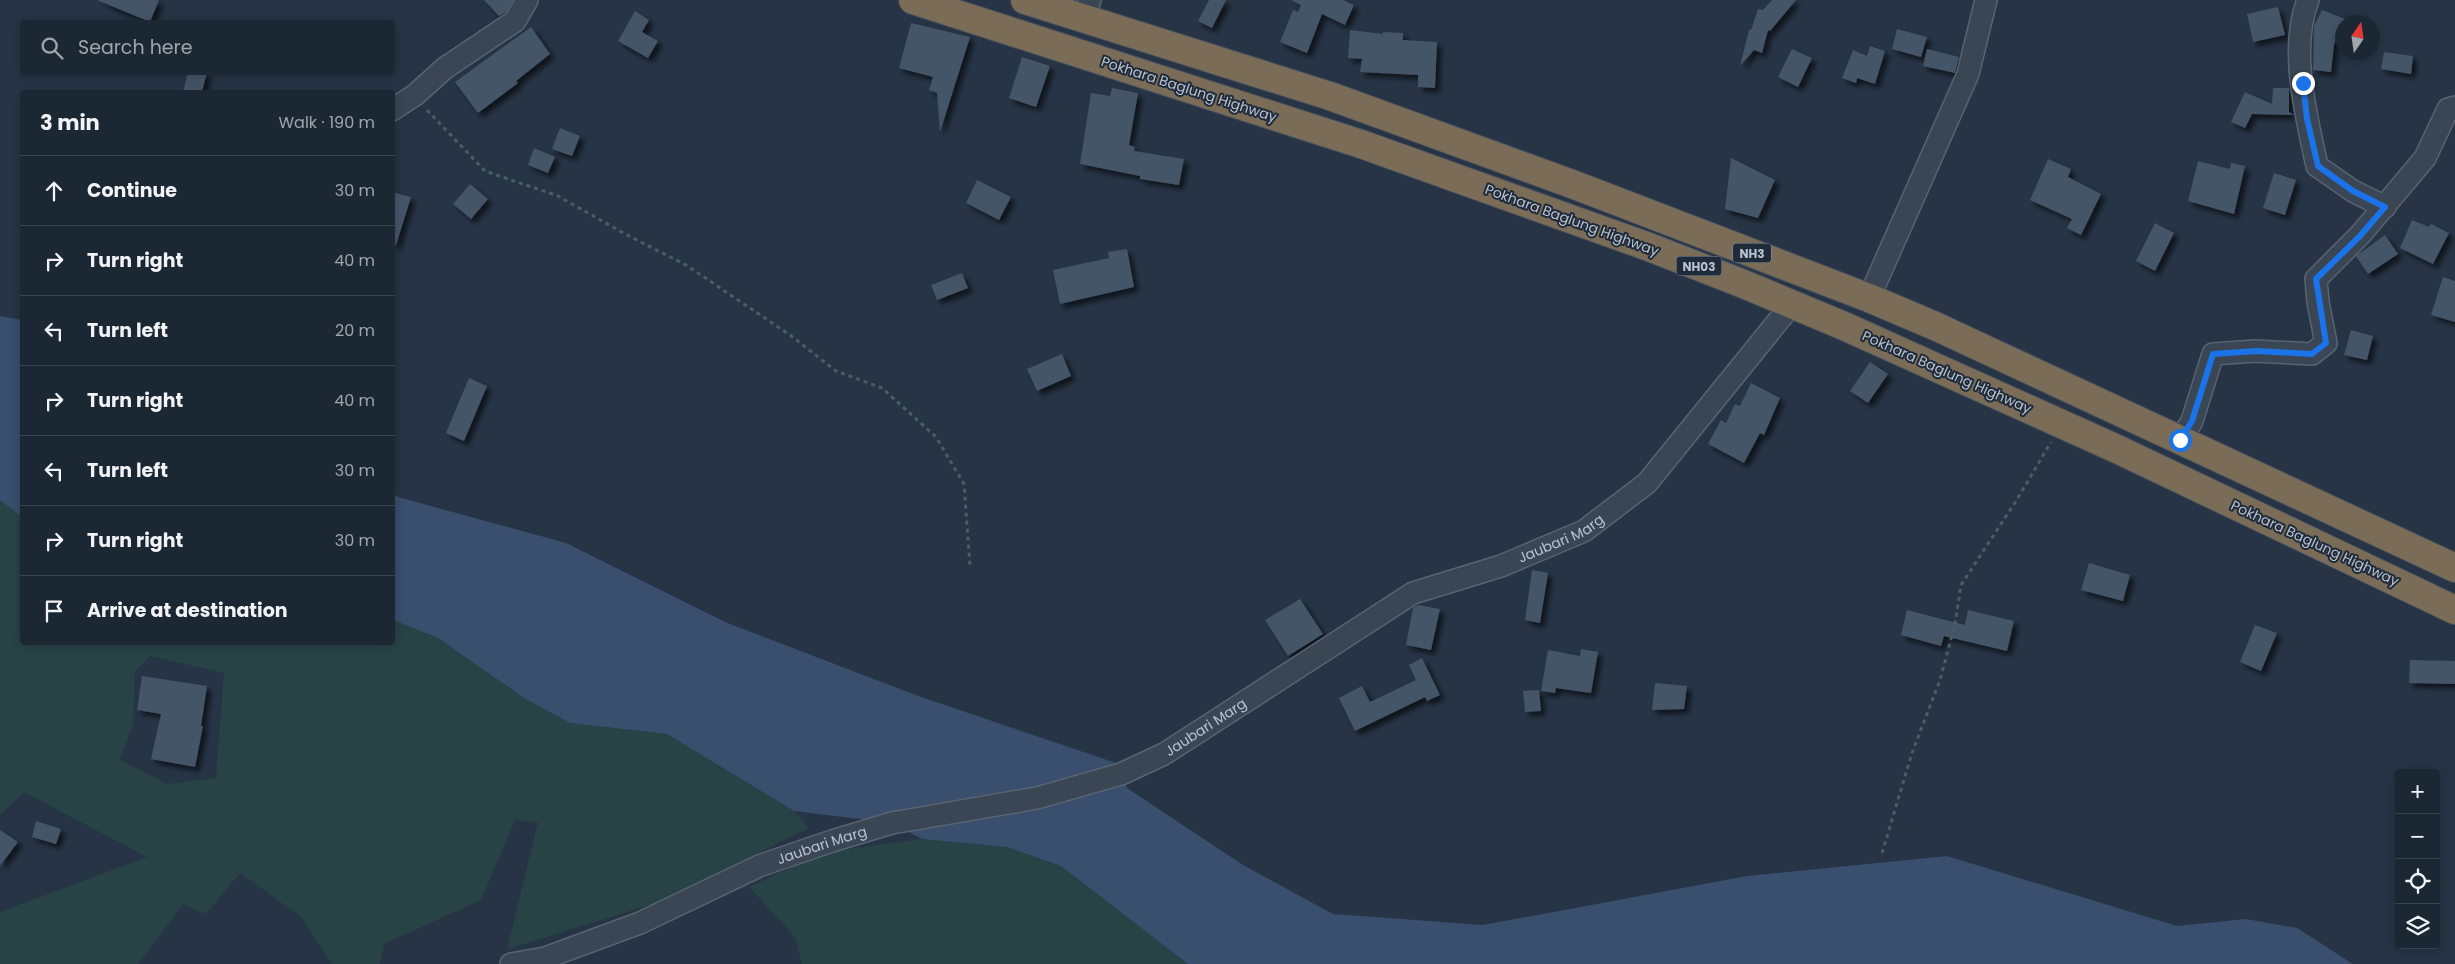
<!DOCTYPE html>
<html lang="en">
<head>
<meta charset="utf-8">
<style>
	:root { --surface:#1c2734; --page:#252f3c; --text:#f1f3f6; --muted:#a0a5ac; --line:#3a444f }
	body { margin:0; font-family:Poppins,sans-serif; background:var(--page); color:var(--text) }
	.controls { position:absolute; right:15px; bottom:15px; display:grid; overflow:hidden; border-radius:5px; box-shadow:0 2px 12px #0003 }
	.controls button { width:45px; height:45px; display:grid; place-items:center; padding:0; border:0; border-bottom:1px solid var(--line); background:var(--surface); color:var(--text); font:25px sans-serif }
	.compass { position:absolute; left:2335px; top:15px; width:45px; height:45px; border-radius:50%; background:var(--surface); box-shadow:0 2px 12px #0003; rotate:13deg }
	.stop { position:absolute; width:15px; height:15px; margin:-11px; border:4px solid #1a73e8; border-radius:50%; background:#fff }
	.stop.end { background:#1a73e8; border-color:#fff; box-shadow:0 1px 5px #0008 }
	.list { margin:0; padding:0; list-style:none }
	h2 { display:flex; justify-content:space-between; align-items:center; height:65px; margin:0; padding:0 20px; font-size:21px }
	h2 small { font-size:16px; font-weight:400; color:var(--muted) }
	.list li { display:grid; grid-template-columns:32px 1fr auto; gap:15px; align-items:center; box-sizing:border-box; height:70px; padding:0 20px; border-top:1px solid var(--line) }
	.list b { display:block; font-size:19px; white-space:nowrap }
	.list em { font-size:16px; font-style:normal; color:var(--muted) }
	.icon { flex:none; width:28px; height:28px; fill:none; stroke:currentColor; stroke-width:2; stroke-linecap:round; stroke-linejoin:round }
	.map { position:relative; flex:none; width:2455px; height:964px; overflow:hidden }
	.search { position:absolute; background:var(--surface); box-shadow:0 2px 12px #0003; left:20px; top:20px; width:375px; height:55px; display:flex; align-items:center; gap:12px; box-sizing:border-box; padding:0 18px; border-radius:5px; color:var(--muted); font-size:19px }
	.panel { position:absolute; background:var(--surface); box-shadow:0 2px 12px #0003; left:20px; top:90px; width:375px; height:555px; border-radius:5px }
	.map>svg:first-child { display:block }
</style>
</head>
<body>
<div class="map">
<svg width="2455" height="964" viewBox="0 0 2455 964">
	<defs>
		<filter id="shadow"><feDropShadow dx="4.5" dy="4.5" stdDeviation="2.5" flood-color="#0009"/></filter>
	</defs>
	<rect width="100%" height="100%" fill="#263445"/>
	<!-- green -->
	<g fill="#284346" fill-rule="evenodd">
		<path d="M0,500L22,517V642H392L393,620L438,638L524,698L570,723L667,734L794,811L809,828L656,903L507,949L538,822L515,820L481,900L384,944L380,964H332L301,917L240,873L206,914L183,904L138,964H0V912L147,857L24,792L0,815ZM150,656L224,673L216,778L167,784L119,760L133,725L135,672Z"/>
		<polygon points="922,839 1007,847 1061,866 1188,964 802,964 795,937 749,887 825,852"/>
	</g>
	<!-- water -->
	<g fill="#394f6d">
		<polygon points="0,316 22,320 22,517 0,500"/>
		<polygon points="392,493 398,497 566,543 725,622 921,697 1116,763 1127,788 1243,865 1333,914 1483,925 1747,876 1947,856 2177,926 2246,919 2297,928 2353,964 1188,964 1061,866 1007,847 922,839 892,823 794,811 667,734 570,723 524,698 438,638 393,620"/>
	</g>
	<!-- building -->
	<g fill="#455467" filter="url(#shadow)">
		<polygon points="97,0 159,0 150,22"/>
		<polygon points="484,0 513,0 506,12 499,16"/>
		<polygon points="1209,0 1226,0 1212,28 1198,21"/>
		<polygon points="1291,0 1343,0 1354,5 1345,25 1322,14 1307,53 1280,42 1293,10 1298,12 1301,5"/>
		<polygon points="1772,0 1796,0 1770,31 1768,30 1762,53 1754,50 1740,66 1749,30 1751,30 1758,9 1763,10"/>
		<polygon points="2278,7 2285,35 2253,42 2247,14"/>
		<polygon points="2322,10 2345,19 2334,45 2331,72 2313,70 2314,26"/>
		<polygon points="635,11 649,20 642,32 658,41 648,58 618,41"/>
		<polygon points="911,23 970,37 940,132 937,93 929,90 933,77 899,68"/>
		<polygon points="531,27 550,54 516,81 518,83 478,113 455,82"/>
		<polygon points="1897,29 1927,37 1921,57 1892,49"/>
		<polygon points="1350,30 1383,34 1383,32 1403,33 1403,40 1437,42 1435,88 1418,87 1418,75 1360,72 1362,59 1348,58"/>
		<polygon points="1870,46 1885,51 1875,84 1857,78 1856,83 1842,78 1853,50 1867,56"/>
		<polygon points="1792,49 1812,58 1798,87 1778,77"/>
		<polygon points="1927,49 1959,57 1955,73 1923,66"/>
		<polygon points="2384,52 2413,56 2411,74 2381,69"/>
		<polygon points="1022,57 1050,66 1036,107 1009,98"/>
		<polygon points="188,72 207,72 202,92 183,92"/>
		<polygon points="1112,88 1138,93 1129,145 1135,147 1134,151 1184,159 1179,185 1140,179 1140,176 1080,164 1091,93 1110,96"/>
		<polygon points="2273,88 2289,88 2289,112 2294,115 2252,114 2245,128 2231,122 2245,92 2272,104"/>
		<polygon points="560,128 580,136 572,156 552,149"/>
		<polygon points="534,148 555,157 548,173 528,165"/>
		<polygon points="1731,158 1775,180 1758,218 1725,209"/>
		<polygon points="2048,159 2071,169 2068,177 2101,194 2081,235 2067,228 2072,219 2030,200"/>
		<polygon points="2198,161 2230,169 2231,163 2245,166 2234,214 2188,201"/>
		<polygon points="2274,173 2296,180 2285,215 2263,208"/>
		<polygon points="977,180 1011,197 999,220 966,203"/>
		<polygon points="470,184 488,199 471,219 453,204"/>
		<polygon points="392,192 411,197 396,245 392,244"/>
		<polygon points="2412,220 2429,227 2431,224 2449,233 2433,264 2400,248"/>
		<polygon points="2155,223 2174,233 2155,271 2136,261"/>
		<polygon points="2385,235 2398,254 2368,274 2356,256"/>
		<polygon points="1127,249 1134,287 1060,304 1053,270 1109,258 1108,252"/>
		<polygon points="962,273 968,288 937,300 931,285"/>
		<polygon points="2443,277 2455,281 2455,322 2431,315"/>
		<polygon points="2351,330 2373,336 2367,360 2344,355"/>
		<polygon points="1062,354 1071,376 1037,391 1027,369"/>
		<polygon points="1870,362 1888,374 1868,403 1850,391"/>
		<polygon points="469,378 487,386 464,441 446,433"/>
		<polygon points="1751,383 1780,398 1764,435 1760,433 1744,463 1708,444 1721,420 1726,423 1735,404 1740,406"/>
		<polygon points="2089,563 2130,575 2123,601 2081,590"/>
		<polygon points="1532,570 1548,573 1540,623 1525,620"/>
		<polygon points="1300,599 1323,634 1288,656 1265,620"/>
		<polygon points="1418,605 1440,609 1431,650 1406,645 1413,608"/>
		<polygon points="1907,610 1965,625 1968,610 2014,621 2007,651 1944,636 1941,646 1901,635"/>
		<polygon points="2255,625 2277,633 2261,671 2240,662"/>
		<polygon points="1581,649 1598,652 1591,693 1556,688 1555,693 1541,691 1548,650 1580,656"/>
		<polygon points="1422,658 1440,695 1427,701 1425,697 1355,731 1339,698 1362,686 1370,702 1416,680 1409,665"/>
		<polygon points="2410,660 2455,661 2455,684 2409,683"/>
		<polygon points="142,676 207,686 201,726 203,726 195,767 151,759 161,714 137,710"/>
		<polygon points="1655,683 1687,686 1684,709 1652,710"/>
		<polygon points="1539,690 1541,711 1525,712 1523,691"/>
		<polygon points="36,821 61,829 56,844 32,837"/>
		<polygon points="0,830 18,842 0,866"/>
	</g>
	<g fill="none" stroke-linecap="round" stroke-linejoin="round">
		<!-- street casing -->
		<g stroke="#596372" stroke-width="24">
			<g id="street">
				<path d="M2308,0C2289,49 2306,115 2317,166L2353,191L2385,207"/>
				<polyline points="1083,19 1090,0"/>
				<polyline points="392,110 415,95 445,68 515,21 527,0"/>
				<polyline points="1869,298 1968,74 1986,0"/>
				<polyline points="2181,439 2192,421 2213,354 2255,351 2312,354 2326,343 2318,302 2316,279 2360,235 2425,158 2448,109 2455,107"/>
				<path id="s1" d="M511,964L545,958L640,923L759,866L832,841L892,823L1037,798L1121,774L1164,754L1413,593L1501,566L1584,531L1647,483L1792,304"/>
			</g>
		</g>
		<!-- highway casing -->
		<g stroke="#45505f" stroke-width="30">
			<g id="highway">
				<polyline points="913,0 1361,144 1649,247 1741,283 1844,326 2117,449 2455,610"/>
				<polyline points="1025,0 1330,96 1572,184 1869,298 1935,326 2455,568"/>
			</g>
		</g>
		<!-- path -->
		<g stroke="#466062" stroke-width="3" stroke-dasharray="4 4" stroke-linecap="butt">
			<polyline points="427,110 485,171 558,196 627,235 686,265 790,335 836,371 882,388 936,437 964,484 970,566"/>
			<polyline points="1882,853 1912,753 1940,680 1955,624 1961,585 2016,501 2051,442"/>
		</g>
		<!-- street -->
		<use href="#street" stroke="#3a4654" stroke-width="21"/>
		<!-- highway -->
		<use href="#highway" stroke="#7b6c57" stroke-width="28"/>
	</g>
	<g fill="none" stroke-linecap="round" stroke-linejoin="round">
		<!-- route -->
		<polyline stroke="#1a73e8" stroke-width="6" points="2180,440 2192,421 2213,354 2256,351 2312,354 2326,343 2316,279 2360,236 2385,207 2353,191 2318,166 2307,119 2303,83"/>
	</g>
	<g text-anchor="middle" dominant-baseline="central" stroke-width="4" stroke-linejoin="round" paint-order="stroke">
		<!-- shield labels -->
		<g fill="#1f2a3a" stroke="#8a94a2" stroke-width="1">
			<rect x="1733" y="243.5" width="38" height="19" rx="4"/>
			<rect x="1676.5" y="256.5" width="45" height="19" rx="4"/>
		</g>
		<g font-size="12" font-weight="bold" fill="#b8c1ce">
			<text x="1752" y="253">NH3</text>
			<text x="1699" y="266">NH03</text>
		</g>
		<!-- street labels -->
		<g font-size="14" fill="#b8c1ce" stroke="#1f2a3a">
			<text transform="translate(1189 89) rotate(18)">Pokhara Baglung Highway</text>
			<text transform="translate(1572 220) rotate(20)">Pokhara Baglung Highway</text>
			<text transform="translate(1947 372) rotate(24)">Pokhara Baglung Highway</text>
			<text stroke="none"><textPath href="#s1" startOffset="1144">Jaubari Marg</textPath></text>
			<text transform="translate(2315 543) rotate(25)">Pokhara Baglung Highway</text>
			<text stroke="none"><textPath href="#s1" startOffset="739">Jaubari Marg</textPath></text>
			<text stroke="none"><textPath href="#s1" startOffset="334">Jaubari Marg</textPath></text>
		</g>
	</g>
</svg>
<div class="controls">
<button>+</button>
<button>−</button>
<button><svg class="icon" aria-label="locate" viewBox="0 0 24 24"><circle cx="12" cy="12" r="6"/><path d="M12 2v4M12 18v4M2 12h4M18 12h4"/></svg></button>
<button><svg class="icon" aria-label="layers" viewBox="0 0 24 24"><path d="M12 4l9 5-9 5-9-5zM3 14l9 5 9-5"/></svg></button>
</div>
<svg class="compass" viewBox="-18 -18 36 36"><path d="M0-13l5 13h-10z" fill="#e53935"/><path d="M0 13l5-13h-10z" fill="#a0a5ac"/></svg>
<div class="stop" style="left:2180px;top:440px"></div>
<div class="stop end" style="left:2303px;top:83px"></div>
<div class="search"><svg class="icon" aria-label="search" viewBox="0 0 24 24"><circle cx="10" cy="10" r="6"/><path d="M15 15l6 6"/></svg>Search here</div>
<section class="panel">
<h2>3 min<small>Walk · 190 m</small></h2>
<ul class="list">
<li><svg class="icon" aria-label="ahead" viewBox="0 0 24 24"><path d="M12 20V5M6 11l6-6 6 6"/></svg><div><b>Continue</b></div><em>30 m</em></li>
<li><svg class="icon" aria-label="right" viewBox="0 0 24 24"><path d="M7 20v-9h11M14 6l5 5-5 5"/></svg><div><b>Turn right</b></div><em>40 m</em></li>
<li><svg class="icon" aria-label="left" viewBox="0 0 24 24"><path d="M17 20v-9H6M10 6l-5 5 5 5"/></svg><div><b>Turn left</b></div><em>20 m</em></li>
<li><svg class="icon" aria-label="right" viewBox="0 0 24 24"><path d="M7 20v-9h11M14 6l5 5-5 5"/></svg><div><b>Turn right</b></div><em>40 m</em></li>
<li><svg class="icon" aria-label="left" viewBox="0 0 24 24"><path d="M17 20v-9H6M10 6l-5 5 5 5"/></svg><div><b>Turn left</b></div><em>30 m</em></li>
<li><svg class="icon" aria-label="right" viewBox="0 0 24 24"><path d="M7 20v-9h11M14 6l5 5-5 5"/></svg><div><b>Turn right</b></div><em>30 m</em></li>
<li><svg class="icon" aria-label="arrive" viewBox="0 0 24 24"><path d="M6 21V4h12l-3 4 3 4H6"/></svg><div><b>Arrive at destination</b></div></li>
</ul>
</section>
</div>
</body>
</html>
